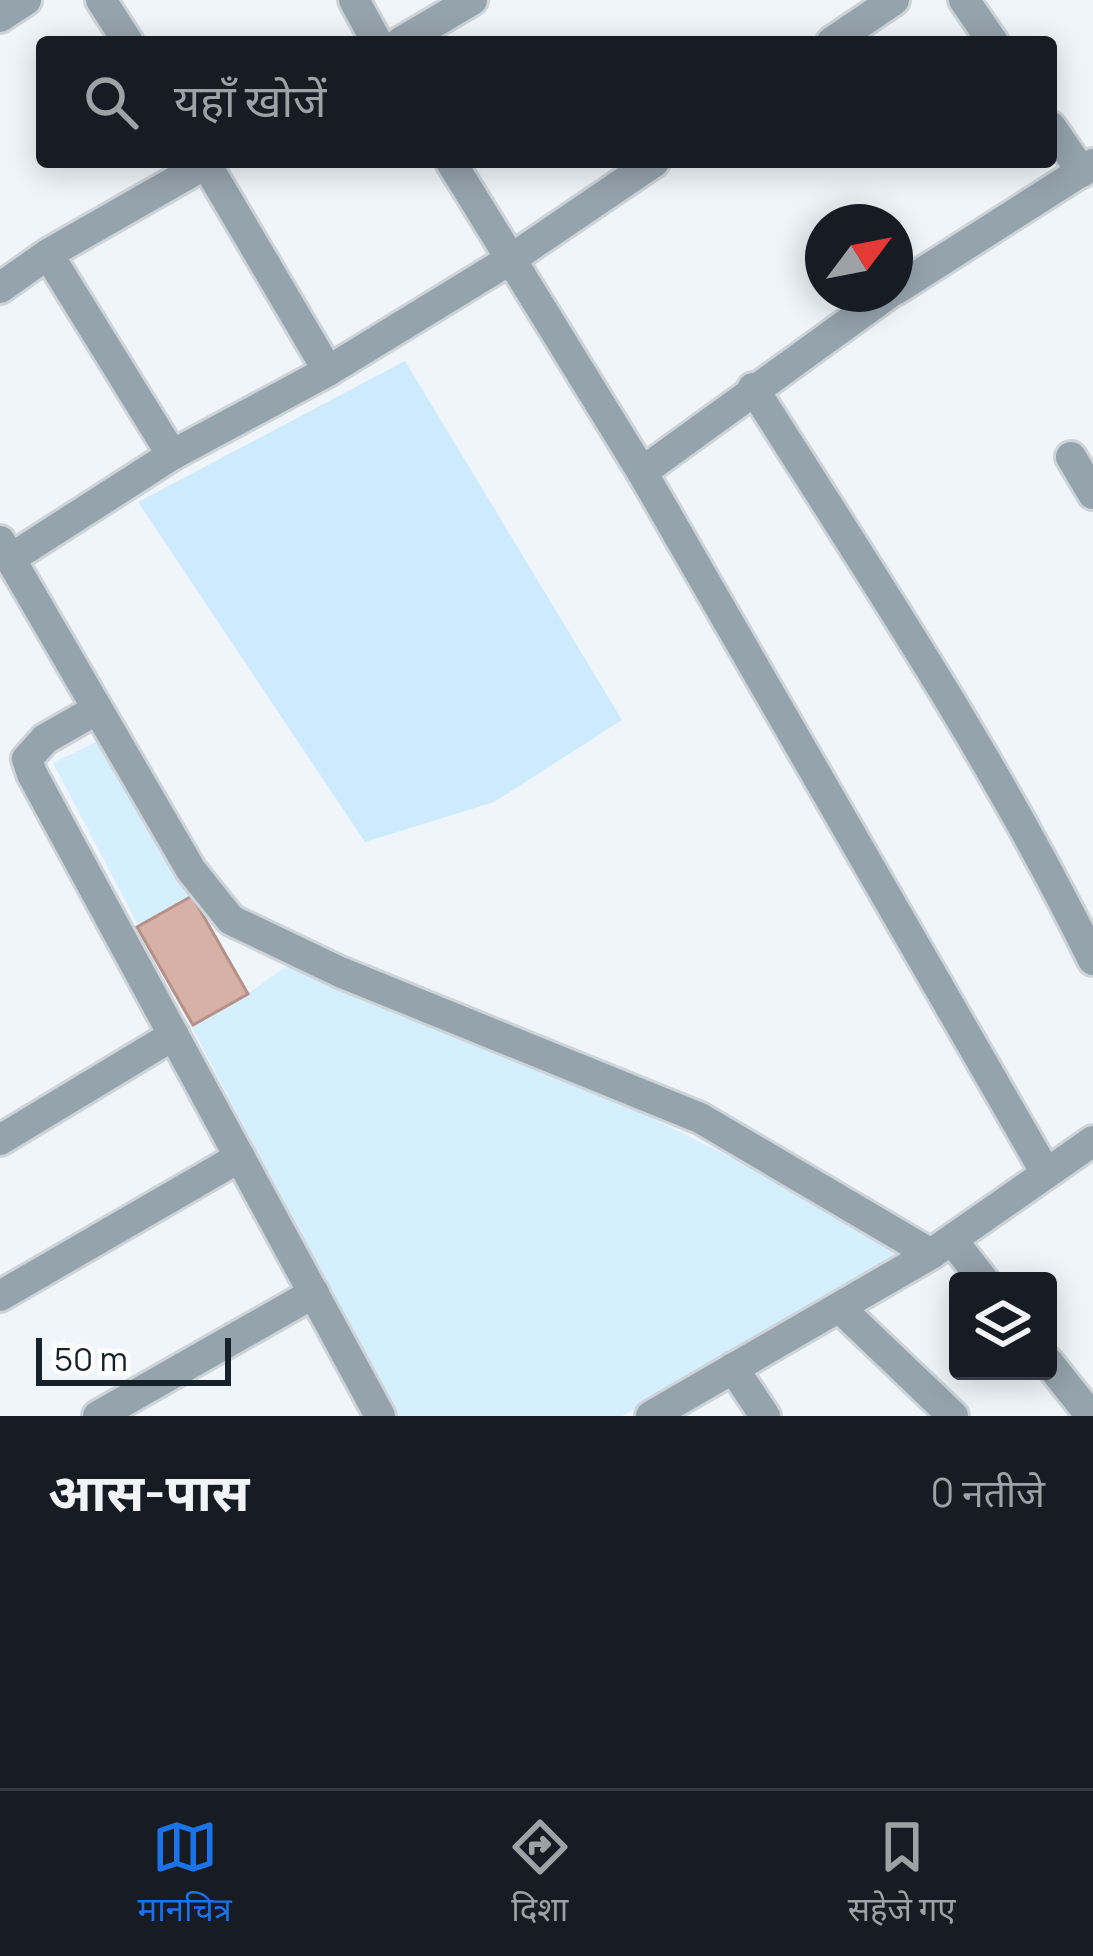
<!DOCTYPE html>
<html lang="hi">
<head>
<meta charset="utf-8">
<style>
	:root { --surface:#171b24; --page:#242831; --text:#f1f3f6; --muted:#9ea1a6; --line:#363941; --accent:#1a73e8 }
	body { margin:0; font-family:Manrope,"Noto Sans Devanagari",sans-serif; background:var(--page); color:var(--text) }
	.controls { position:absolute; right:36px; bottom:36px; display:grid; overflow:hidden; border-radius:12px; box-shadow:0 6px 30px #0003 }
	.controls button { width:108px; height:108px; display:grid; place-items:center; padding:0; border:0; border-bottom:3px solid var(--line); background:var(--surface); color:var(--text); font:60px sans-serif }
	.compass { position:absolute; left:805px; top:204px; width:108px; height:108px; border-radius:50%; background:var(--surface); box-shadow:0 6px 30px #0003; rotate:58deg }
	.scale { position:absolute; left:36px; bottom:30px; width:195px; box-sizing:border-box; padding-left:12px; border:6px solid #16222a; border-top:0; font-size:33px; line-height:42px; white-space:nowrap; color:#16222a; -webkit-text-stroke:9px #fff; paint-order:stroke }
	.list { margin:0; padding:0; list-style:none }
	h2 { display:flex; justify-content:space-between; align-items:center; height:156px; margin:0; padding:0 48px; font-size:51px }
	h2 small { font-size:39px; font-weight:400; color:var(--muted) }
	.icon { flex:none; width:66px; height:66px; fill:none; stroke:currentColor; stroke-width:2; stroke-linecap:round; stroke-linejoin:round }
	.map { position:relative; flex:none; width:1093px; height:1416px; overflow:hidden }
	.search { position:absolute; background:var(--surface); box-shadow:0 6px 30px #0003; left:36px; right:36px; top:36px; height:132px; display:flex; align-items:center; gap:30px; box-sizing:border-box; padding:0 42px; border-radius:12px; color:var(--muted); font-size:45px }
	.sheet { height:372px; background:var(--surface) }
	nav { display:flex; justify-content:space-around; align-items:center; box-sizing:border-box; height:168px; border-top:3px solid var(--line); background:var(--surface); font-size:33px; color:var(--muted) }
	nav a { display:grid; justify-items:center; gap:6px }
	nav .on { color:var(--accent) }
	.map>svg:first-child { display:block }
</style>
</head>
<body>
<div class="map">
<svg width="1093" height="1416" viewBox="0 0 1093 1416">
	<rect width="100%" height="100%" fill="#eff5fa"/>
	<!-- built -->
	<polygon fill="#d6efff" points="104,738 247,994 293,962 616,1100 911,1247 622,1416 396,1416 53,763"/>
	<!-- green -->
	<polygon fill="#cdebfd" points="405,361 622,720 494,802 365,842 138,502"/>
	<!-- building -->
	<polygon fill="#d6b1a6" stroke="#b59187" stroke-width="3" points="192,896 248,994 193,1025 137,927"/>
	<g fill="none" stroke-linecap="round" stroke-linejoin="round">
		<!-- minor casing -->
		<g stroke="#ccd3d9" stroke-width="36">
			<g id="minor">
				<polyline points="101,0 128,42"/>
				<polyline points="354,0 377,42"/>
				<polyline points="964,0 993,42"/>
				<polyline points="0,17 26,0"/>
				<polyline points="401,42 472,0"/>
				<polyline points="832,42 894,0"/>
				<polyline points="1051,127 1082,172"/>
				<polyline points="205,162 328,371"/>
				<polyline points="451,162 642,472 1046,1173"/>
				<polyline points="48,254 172,455"/>
				<polyline points="0,288 48,254 209,162"/>
				<polyline points="895,290 1093,164"/>
				<path d="M753,388C872,576 995,760 1093,960"/>
				<polyline points="1071,457 1093,494"/>
				<polyline points="642,472 888,294"/>
				<polyline points="0,541 191,870 231,920 340,972 700,1118 931,1254"/>
				<polyline points="10,559 172,455 328,371 511,259 654,162"/>
				<polyline points="96,710 45,739 27,759 32,774 380,1416"/>
				<polyline points="0,1140 174,1035"/>
				<polyline points="952,1240 984,1281"/>
				<polyline points="0,1296 240,1157"/>
				<polyline points="840,1308 953,1416"/>
				<polyline points="1048,1362 1091,1416"/>
				<polyline points="733,1368 765,1416"/>
				<polyline points="98,1416 314,1293"/>
				<polyline points="651,1416 931,1254 1093,1141"/>
			</g>
		</g>
		<!-- minor -->
		<use href="#minor" stroke="#95a3ac" stroke-width="30"/>
	</g>
</svg>
<div class="controls">
<button><svg class="icon" aria-label="layers" viewBox="0 0 24 24"><path d="M12 4l9 5-9 5-9-5zM3 14l9 5 9-5"/></svg></button>
</div>
<svg class="compass" viewBox="-18 -18 36 36"><path d="M0-13l5 13h-10z" fill="#e53935"/><path d="M0 13l5-13h-10z" fill="#9ea1a6"/></svg>
<div class="scale">50 m</div>
<div class="search"><svg class="icon" aria-label="search" viewBox="0 0 24 24"><circle cx="10" cy="10" r="6"/><path d="M15 15l6 6"/></svg>यहाँ खोजें</div>
</div>
<section class="sheet">
<h2>आस-पास<small>0 नतीजे</small></h2>
<ul class="list">
</ul>
</section>
<nav>
<a class="on"><svg class="icon" aria-label="map" viewBox="0 0 24 24"><path d="M3 6l6-2 6 2 6-2v14l-6 2-6-2-6 2zM9 4v14M15 6v14"/></svg>मानचित्र</a>
<a><svg class="icon" aria-label="directions" viewBox="0 0 24 24"><path d="M12 3l9 9-9 9-9-9zM9 14v-3h6M13 9l2 2-2 2"/></svg>दिशा</a>
<a><svg class="icon" aria-label="saved" viewBox="0 0 24 24"><path d="M7 4h10v16l-5-4-5 4z"/></svg>सहेजे गए</a>
</nav>
</body>
</html>
